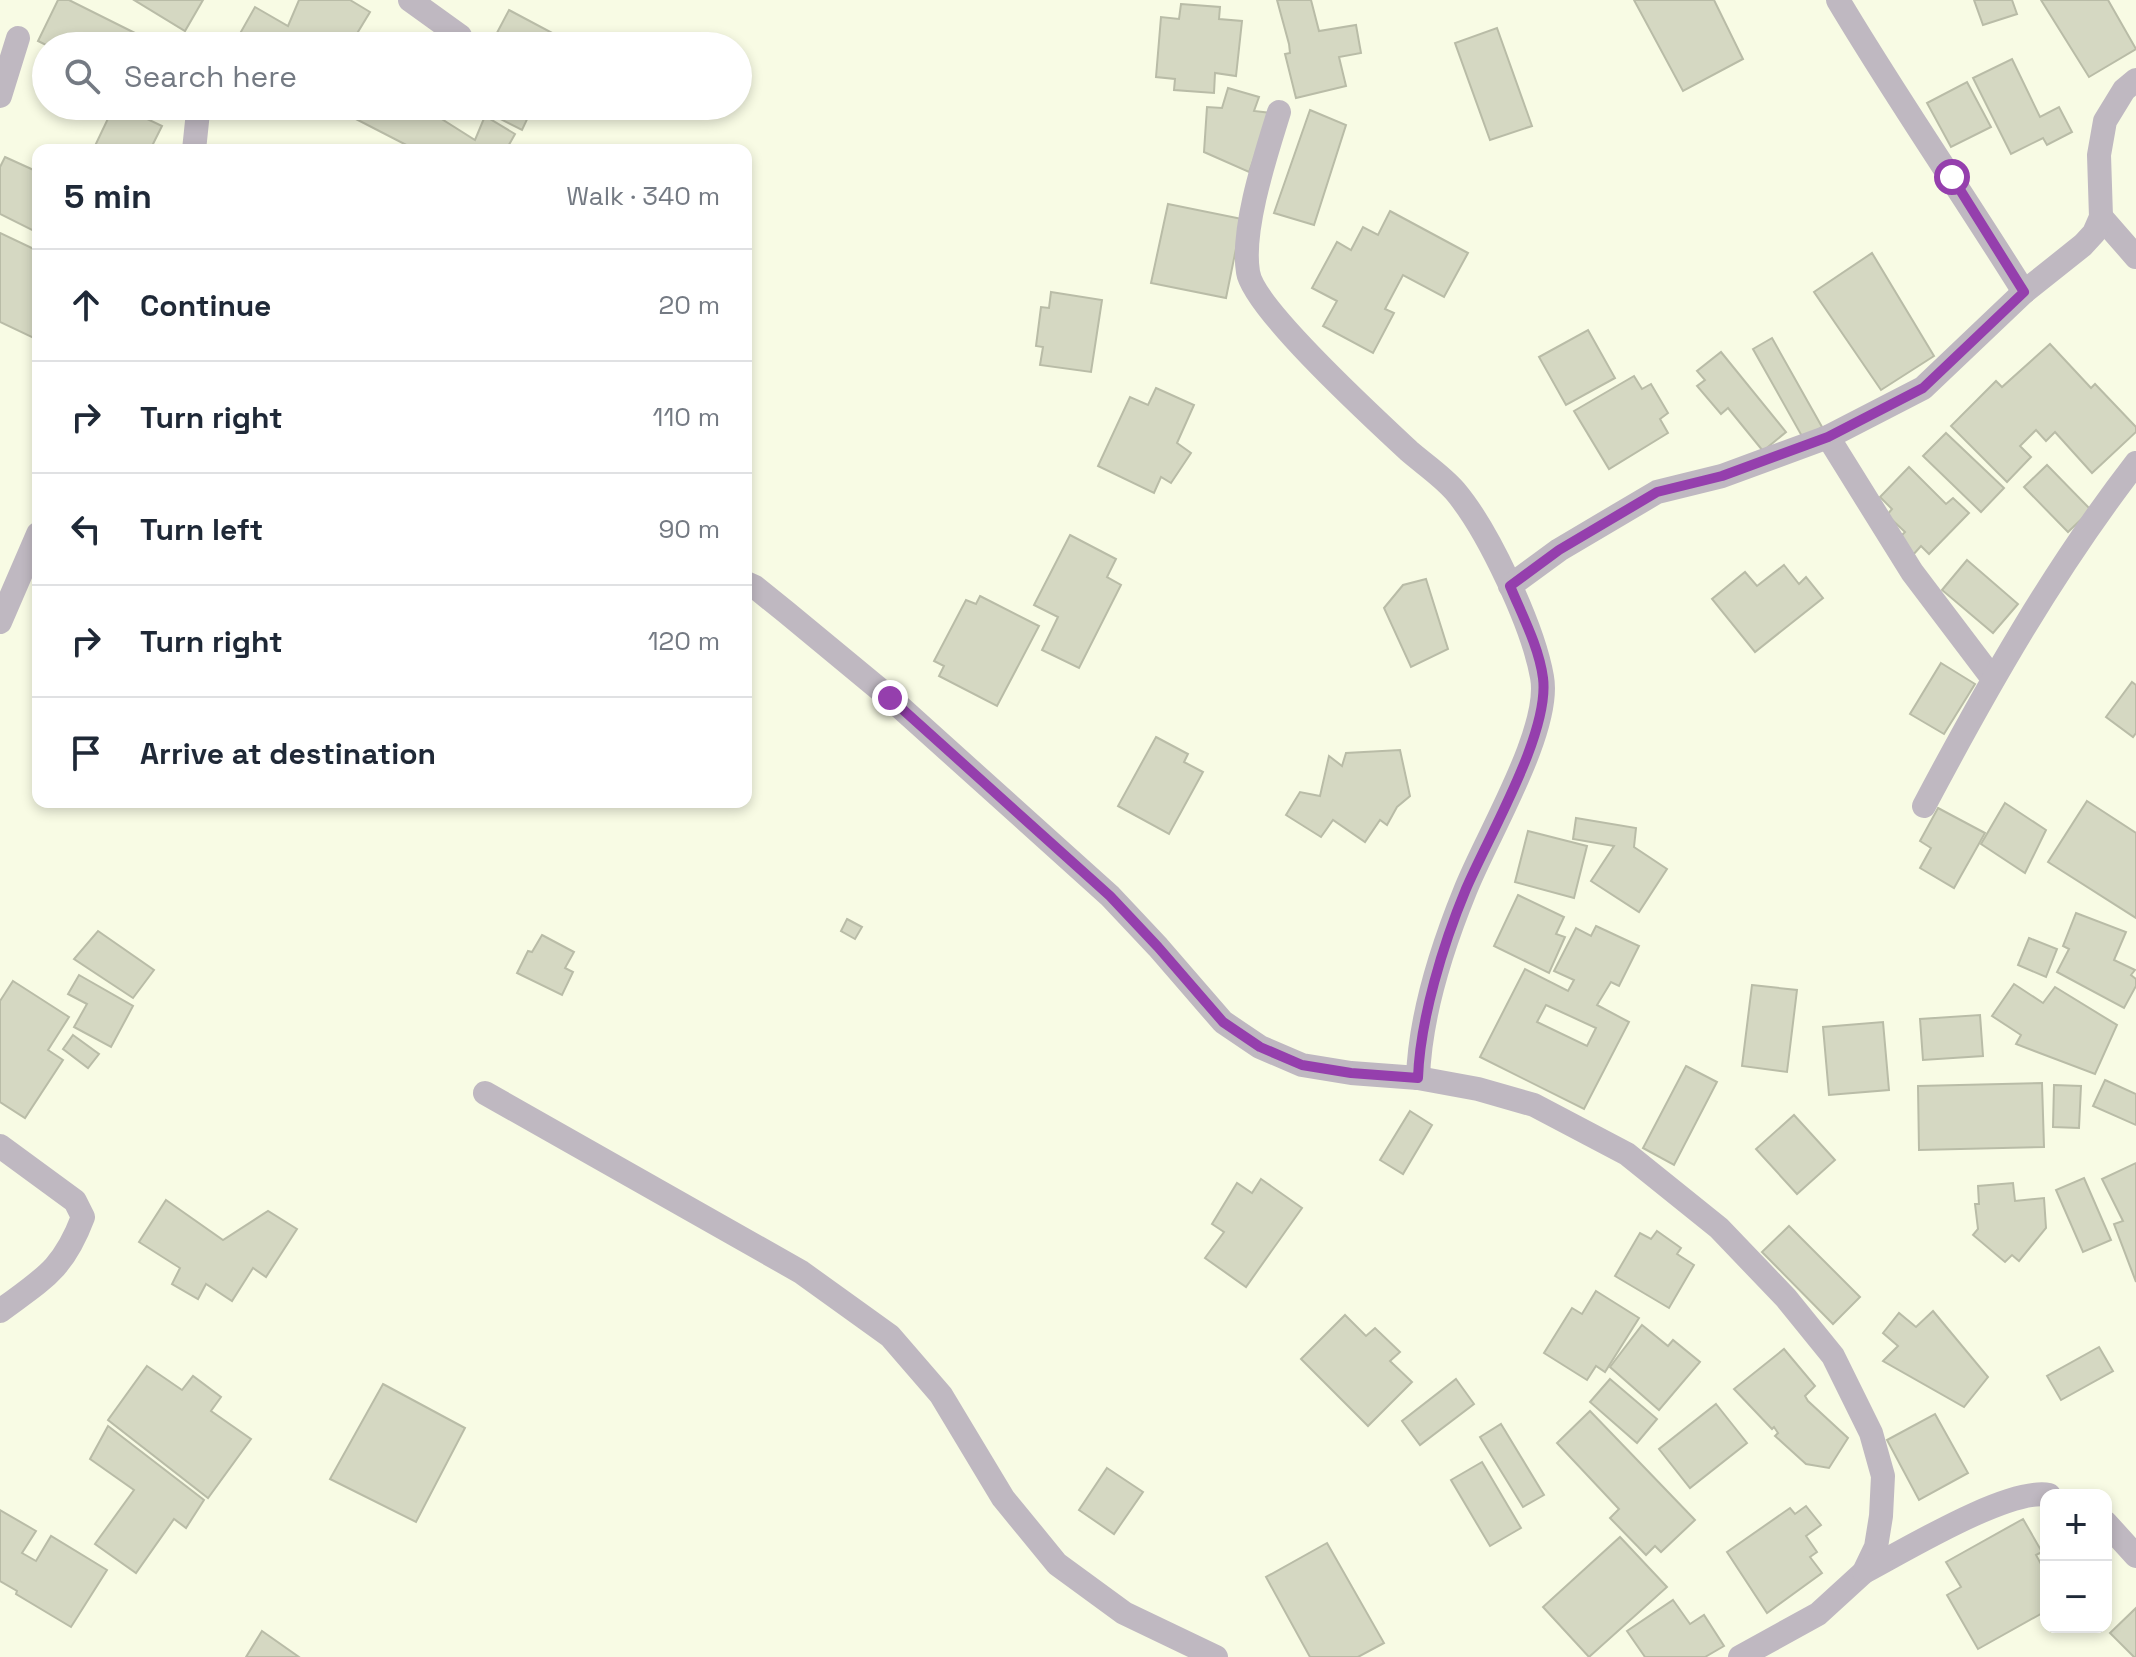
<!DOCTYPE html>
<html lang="en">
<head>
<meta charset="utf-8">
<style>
	:root { --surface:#fff; --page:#f2f2f3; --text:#1f2937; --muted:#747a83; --line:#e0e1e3 }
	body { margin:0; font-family:"Space Grotesk",sans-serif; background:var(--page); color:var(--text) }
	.controls { position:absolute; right:24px; bottom:24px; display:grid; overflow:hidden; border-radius:16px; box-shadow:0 4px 12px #0003 }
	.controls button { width:72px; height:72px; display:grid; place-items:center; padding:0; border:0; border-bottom:2px solid var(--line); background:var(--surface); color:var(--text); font:40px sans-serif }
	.stop { position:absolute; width:24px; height:24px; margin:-18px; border:6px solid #953fad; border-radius:50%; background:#fff }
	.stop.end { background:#953fad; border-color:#fff; box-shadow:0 2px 8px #0008 }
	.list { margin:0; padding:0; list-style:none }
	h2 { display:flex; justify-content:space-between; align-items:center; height:104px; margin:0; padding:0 32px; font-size:34px }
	h2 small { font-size:26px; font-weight:400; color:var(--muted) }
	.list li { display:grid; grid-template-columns:52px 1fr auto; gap:24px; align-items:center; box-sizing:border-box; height:112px; padding:0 32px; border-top:2px solid var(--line) }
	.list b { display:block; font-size:30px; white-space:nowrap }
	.list em { font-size:26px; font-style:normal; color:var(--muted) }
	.icon { flex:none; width:44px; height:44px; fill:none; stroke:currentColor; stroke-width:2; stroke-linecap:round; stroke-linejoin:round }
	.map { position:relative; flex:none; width:2136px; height:1657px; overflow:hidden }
	.search { position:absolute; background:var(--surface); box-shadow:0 4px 12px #0003; left:32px; top:32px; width:720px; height:88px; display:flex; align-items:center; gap:20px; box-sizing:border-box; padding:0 28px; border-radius:44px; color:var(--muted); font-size:30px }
	.panel { position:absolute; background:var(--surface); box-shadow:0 4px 12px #0003; left:32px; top:144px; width:720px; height:664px; border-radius:16px }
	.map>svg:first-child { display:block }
</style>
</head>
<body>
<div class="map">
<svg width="2136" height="1657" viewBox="0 0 2136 1657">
	<rect width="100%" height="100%" fill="#f8fbe4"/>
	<!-- building -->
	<g fill="#d5d8c2" stroke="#b9bca7" stroke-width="2" fill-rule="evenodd">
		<polygon points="58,0 69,0 161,46 48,46 38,41"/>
		<polygon points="134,0 203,0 185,31"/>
		<polygon points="299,0 350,0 370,12 350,45 337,37 332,46 233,46 255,7 288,26"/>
		<polygon points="1277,0 1311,0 1319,31 1356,25 1361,53 1339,57 1346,86 1296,98 1285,54 1290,53 1289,44"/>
		<polygon points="1634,0 1714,0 1743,59 1683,91"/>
		<polygon points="1974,0 2012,0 2017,14 1983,25"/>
		<polygon points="2041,0 2108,0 2136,49 2089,77"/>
		<polygon points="1181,4 1220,7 1219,19 1242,21 1236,76 1215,73 1214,93 1174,90 1175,79 1156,77 1161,17 1179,19"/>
		<polygon points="509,10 575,45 575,46 490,46"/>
		<polygon points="1497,28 1532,126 1490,140 1455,43"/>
		<polygon points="2012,59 2040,117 2059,107 2072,132 2047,145 2043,138 2011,154 1973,78"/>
		<polygon points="1967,82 1991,127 1951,147 1927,103"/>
		<polygon points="1228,88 1259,97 1254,111 1271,113 1249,172 1204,152 1207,107 1222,108"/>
		<polygon points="114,106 120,106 162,126 150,150 93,150"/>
		<polygon points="358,106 421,106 475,140 485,116 515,134 506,150 416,150 352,117"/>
		<polygon points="485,106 538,106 533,117 529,115 522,130 483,110"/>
		<polygon points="1310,110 1346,125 1314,225 1274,213"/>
		<polygon points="5,157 38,172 38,233 0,214 0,167"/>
		<polygon points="1168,204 1242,219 1226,298 1151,283"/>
		<polygon points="1390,211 1468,253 1444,297 1403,275 1385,309 1394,313 1373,353 1323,326 1337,301 1312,288 1337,242 1351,250 1363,227 1378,235"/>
		<polygon points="0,233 38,251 38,340 0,322"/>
		<polygon points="1872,253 1934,356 1881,390 1814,292"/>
		<polygon points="1051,292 1102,300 1091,372 1040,365 1043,347 1036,346 1041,307 1049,308"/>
		<polygon points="1588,330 1615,378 1566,405 1539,357"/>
		<polygon points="1772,338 1822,427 1803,438 1753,349"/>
		<polygon points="2050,344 2091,388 2095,384 2136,427 2136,432 2092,473 2055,432 2046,441 2036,430 2020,446 2031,457 2007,482 1951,426 1996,381 2002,387"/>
		<polygon points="1721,352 1786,432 1763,451 1728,408 1721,414 1697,386 1705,380 1697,371"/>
		<polygon points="1634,376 1642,389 1651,384 1668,413 1660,419 1668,433 1609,469 1574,411"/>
		<polygon points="1156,388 1194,405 1177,443 1191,453 1171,483 1161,477 1154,493 1098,466 1130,397 1148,405"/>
		<polygon points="1946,433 2004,488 1981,512 1923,456"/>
		<polygon points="2047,465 2091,510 2068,532 2024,487"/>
		<polygon points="1909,467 1946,504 1953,498 1969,513 1929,554 1921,546 1912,556 1896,541 1905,532 1887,515 1892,509 1880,497"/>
		<polygon points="1070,535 1116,559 1107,577 1121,585 1079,668 1042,650 1058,617 1034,605"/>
		<polygon points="1967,560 2018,604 1993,633 1942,590"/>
		<polygon points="1784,565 1799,584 1806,577 1823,598 1755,652 1712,599 1745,572 1757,586"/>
		<polygon points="1426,579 1448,649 1411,667 1384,608 1403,585"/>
		<polygon points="980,596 1039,626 997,706 939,676 944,666 934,661 966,600 976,604"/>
		<polygon points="1941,663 1975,684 1944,734 1910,714"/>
		<polygon points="2132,682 2136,685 2136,733 2133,737 2106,717"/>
		<polygon points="1156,737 1188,754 1184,762 1203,772 1169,834 1118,806"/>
		<polygon points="1400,750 1410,796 1397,807 1387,825 1380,820 1365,842 1333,820 1321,837 1286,815 1300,792 1320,796 1329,756 1342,766 1346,753"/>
		<polygon points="2087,801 2136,833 2136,918 2048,862"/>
		<polygon points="2005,803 2046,830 2025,873 1981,844"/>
		<polygon points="1938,808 1985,833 1954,888 1920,868 1931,848 1920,841"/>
		<polygon points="1576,818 1636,828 1634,847 1667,869 1639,912 1591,881 1614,846 1573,839"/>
		<polygon points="1528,831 1587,846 1574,898 1515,882"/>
		<polygon points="1518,895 1564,917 1556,934 1565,937 1549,973 1494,946"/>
		<polygon points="2076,913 2126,932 2114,960 2135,970 2131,975 2136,979 2136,986 2124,1008 2057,972 2069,949 2063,946"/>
		<polygon points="847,919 862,927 855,939 841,931"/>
		<path d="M1596,926L1639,946L1619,986L1611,982L1597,1005L1629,1022L1584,1109L1480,1057L1525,969L1568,991L1574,980L1554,971L1576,928L1591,936ZM1546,1005L1596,1028L1587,1046L1537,1022Z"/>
		<polygon points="98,931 154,970 133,998 74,959"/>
		<polygon points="542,935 574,952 565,968 573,972 562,995 517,973 528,951 532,952"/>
		<polygon points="2029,938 2057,949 2046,977 2018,965"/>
		<polygon points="79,975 133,1006 111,1047 74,1027 87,1004 68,994"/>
		<polygon points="13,981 69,1017 48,1050 63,1060 25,1118 0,1102 0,1001"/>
		<polygon points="2014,984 2043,1003 2055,987 2117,1025 2095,1074 2016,1044 2021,1035 1992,1016"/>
		<polygon points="1752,985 1797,990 1787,1072 1742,1066"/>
		<polygon points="1980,1015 1983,1056 1923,1060 1920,1019"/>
		<polygon points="1883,1022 1889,1090 1829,1095 1823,1027"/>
		<polygon points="73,1035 99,1054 88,1068 63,1049"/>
		<polygon points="1686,1066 1717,1082 1674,1165 1643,1148"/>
		<polygon points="2105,1080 2136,1094 2136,1125 2093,1106"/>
		<polygon points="2042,1083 2044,1147 1919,1150 1918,1086"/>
		<polygon points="2054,1085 2081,1086 2079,1128 2053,1127"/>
		<polygon points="1410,1111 1432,1125 1403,1174 1380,1160"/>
		<polygon points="1794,1115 1835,1160 1797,1194 1756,1149"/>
		<polygon points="2136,1163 2136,1282 2114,1224 2123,1221 2102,1179"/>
		<polygon points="2084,1178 2111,1240 2083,1252 2056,1190"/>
		<polygon points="1261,1179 1302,1208 1246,1287 1205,1258 1224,1232 1212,1224 1237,1183 1252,1193"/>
		<polygon points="2013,1183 2015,1201 2044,1198 2046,1228 2019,1261 2012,1255 2005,1262 1973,1235 1978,1229 1975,1204 1979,1204 1978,1186"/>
		<polygon points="166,1200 223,1240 268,1211 297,1229 266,1277 253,1268 232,1301 206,1284 198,1299 172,1284 180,1268 139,1242"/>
		<polygon points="1789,1226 1860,1297 1833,1324 1762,1252"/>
		<polygon points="1657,1231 1681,1248 1677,1254 1694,1265 1669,1308 1615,1276 1640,1233 1651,1239"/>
		<polygon points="1596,1291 1639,1318 1605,1372 1596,1366 1587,1380 1544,1353 1572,1308 1582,1314"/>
		<polygon points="1933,1311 1988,1377 1964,1407 1883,1361 1898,1346 1883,1333 1899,1313 1916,1327"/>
		<polygon points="1345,1315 1366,1336 1375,1328 1400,1352 1390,1361 1412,1382 1368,1426 1301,1359"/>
		<polygon points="1642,1325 1668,1346 1673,1340 1700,1362 1659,1410 1610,1367"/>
		<polygon points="2099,1347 2113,1371 2061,1400 2047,1376"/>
		<polygon points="1784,1349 1815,1386 1805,1396 1808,1401 1848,1438 1829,1468 1806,1464 1775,1436 1778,1433 1774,1427 1772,1429 1734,1389"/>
		<polygon points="147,1366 182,1390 193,1376 221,1397 211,1411 251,1439 208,1498 108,1420"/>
		<polygon points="1456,1379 1474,1404 1420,1445 1402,1421"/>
		<polygon points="1610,1379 1657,1419 1637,1443 1590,1402"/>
		<polygon points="383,1384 465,1428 416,1522 330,1479"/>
		<polygon points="1716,1404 1747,1443 1690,1488 1659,1449"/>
		<polygon points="1590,1411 1695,1520 1661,1552 1655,1546 1646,1555 1610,1518 1619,1509 1557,1443"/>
		<polygon points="1935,1414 1968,1473 1919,1500 1887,1440"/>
		<polygon points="1501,1424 1544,1495 1523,1507 1480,1437"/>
		<polygon points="108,1426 204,1500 186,1528 174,1519 136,1573 95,1544 134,1490 90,1459"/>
		<polygon points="1482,1462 1521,1528 1490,1546 1451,1480"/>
		<polygon points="1107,1468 1143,1492 1114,1534 1079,1510"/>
		<polygon points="1806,1506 1821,1525 1806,1536 1817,1552 1810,1557 1822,1573 1767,1613 1727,1552 1790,1508 1795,1514"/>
		<polygon points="0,1510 36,1531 22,1553 36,1561 51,1536 107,1570 71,1627 16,1594 17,1591 0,1581"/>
		<polygon points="2023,1519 2042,1552 2036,1555 2046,1573 2046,1611 1978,1649 1947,1595 1961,1587 1946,1562"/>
		<polygon points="1620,1537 1667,1587 1589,1657 1543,1607"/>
		<polygon points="1327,1543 1384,1643 1358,1657 1310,1657 1266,1577"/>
		<polygon points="1673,1600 1690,1624 1704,1615 1724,1646 1705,1657 1645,1657 1627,1631"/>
		<polygon points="2136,1608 2136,1657 2134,1657 2110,1633"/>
		<polygon points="262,1631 299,1657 246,1657"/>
	</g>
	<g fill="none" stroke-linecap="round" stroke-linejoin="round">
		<!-- minor -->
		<g stroke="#bfb8c1" stroke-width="24">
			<polyline points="410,0 460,36"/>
			<path d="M1838,0C1897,99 1963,194 2024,292"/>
			<polyline points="0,96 18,38"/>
			<path d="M1279,112C1266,154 1241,229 1248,272C1253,308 1378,422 1409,451C1424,464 1442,476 1455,491C1488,530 1533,626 1542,677C1552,730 1485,839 1465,891C1441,950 1420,1015 1418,1078"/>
			<polyline points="194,150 198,112"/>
			<polyline points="2101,217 2136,257"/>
			<polyline points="1828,437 1912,572 1993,679"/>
			<polyline points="746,583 755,587 786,612 890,698 1110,896 1158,947 1223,1022 1260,1047 1302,1065 1351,1073 1418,1078 1478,1089 1534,1105 1627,1154 1719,1228 1786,1298 1833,1356 1871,1433 1883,1476 1881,1516 1876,1547 1864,1572 1818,1614 1740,1657"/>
			<polyline points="1510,586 1559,550 1657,492 1722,476 1828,437 1923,388 2024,292 2083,245 2094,233 2101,217 2099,155 2105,121 2124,90 2136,80"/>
			<polyline points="0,622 38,534"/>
			<path d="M1924,806C1987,687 2054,569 2136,463"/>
			<polyline points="485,1093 801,1272 890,1336 941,1395 1003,1498 1057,1564 1124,1613 1216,1657"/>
			<path d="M0,1146L75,1201L83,1217C63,1270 43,1279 0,1311"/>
			<polyline points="2106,1523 2136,1556"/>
			<path d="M1864,1572C1904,1551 2009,1487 2049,1495"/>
		</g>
	</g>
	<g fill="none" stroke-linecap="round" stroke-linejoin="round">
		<!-- route -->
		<path stroke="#953fad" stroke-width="10" d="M890,698L1110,896L1158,947L1223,1022L1260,1047L1302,1065L1351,1073L1418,1078C1420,1020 1443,944 1466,889C1488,837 1550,733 1543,678C1539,647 1522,615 1510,586L1559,550L1657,492L1722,476L1828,437L1923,388L2024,292L1952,177"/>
	</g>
</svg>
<div class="controls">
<button>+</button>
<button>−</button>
</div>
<div class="stop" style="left:1952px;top:177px"></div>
<div class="stop end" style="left:890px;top:698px"></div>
<div class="search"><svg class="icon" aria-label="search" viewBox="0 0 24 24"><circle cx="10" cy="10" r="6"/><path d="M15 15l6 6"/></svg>Search here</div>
<section class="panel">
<h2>5 min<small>Walk · 340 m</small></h2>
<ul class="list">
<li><svg class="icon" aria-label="ahead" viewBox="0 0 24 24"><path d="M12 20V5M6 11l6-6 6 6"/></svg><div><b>Continue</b></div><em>20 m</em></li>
<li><svg class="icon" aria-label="right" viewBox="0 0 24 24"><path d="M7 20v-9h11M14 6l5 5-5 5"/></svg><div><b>Turn right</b></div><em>110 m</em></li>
<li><svg class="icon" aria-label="left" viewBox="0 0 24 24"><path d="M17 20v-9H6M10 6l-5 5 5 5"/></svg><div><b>Turn left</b></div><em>90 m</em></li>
<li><svg class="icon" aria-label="right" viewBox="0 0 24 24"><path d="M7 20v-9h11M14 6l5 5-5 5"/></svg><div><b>Turn right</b></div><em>120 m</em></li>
<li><svg class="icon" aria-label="arrive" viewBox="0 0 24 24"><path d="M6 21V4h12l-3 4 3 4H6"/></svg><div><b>Arrive at destination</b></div></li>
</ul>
</section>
</div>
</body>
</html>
